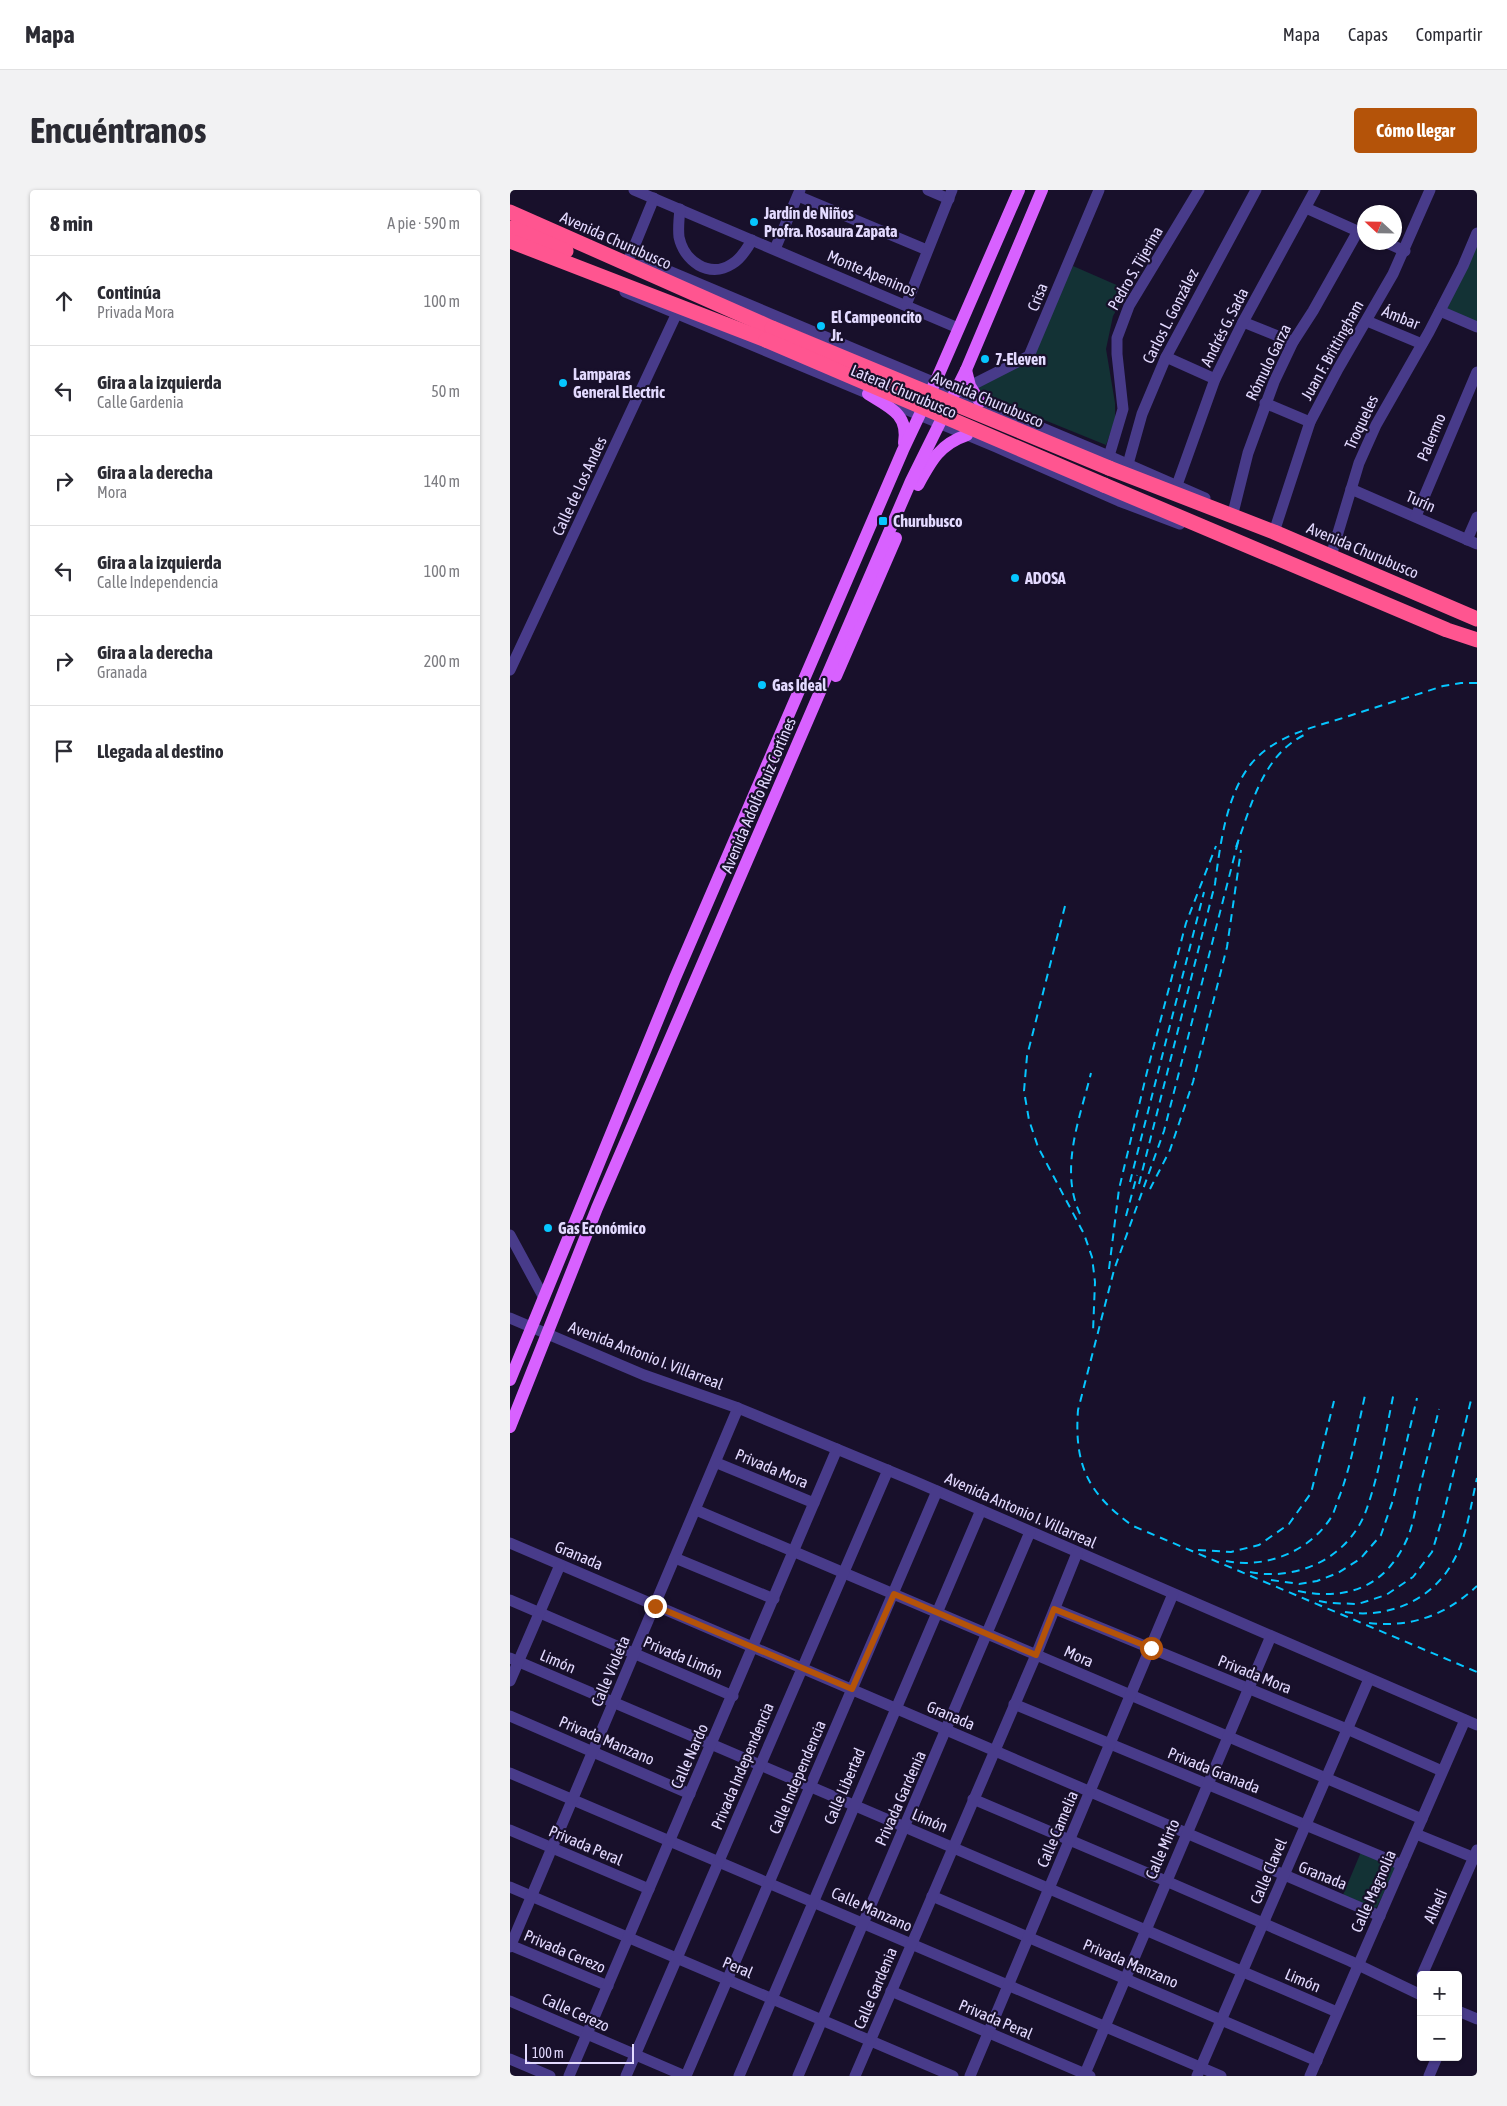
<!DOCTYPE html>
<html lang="es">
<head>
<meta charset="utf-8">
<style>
	:root { --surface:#fff; --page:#f2f2f3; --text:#2b2b33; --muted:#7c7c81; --line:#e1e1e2; --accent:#b45309 }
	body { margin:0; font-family:"Asap Condensed",sans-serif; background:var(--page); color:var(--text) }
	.controls { position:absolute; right:15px; bottom:15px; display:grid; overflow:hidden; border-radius:5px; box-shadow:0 1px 4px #0004 }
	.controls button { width:45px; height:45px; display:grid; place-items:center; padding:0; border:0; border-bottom:1px solid var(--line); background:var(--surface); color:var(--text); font:25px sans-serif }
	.compass { position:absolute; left:847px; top:15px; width:45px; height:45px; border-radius:50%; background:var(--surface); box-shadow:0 1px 4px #0004; rotate:292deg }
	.scale { position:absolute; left:15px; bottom:12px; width:109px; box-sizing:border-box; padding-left:5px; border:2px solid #e3daff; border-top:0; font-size:14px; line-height:18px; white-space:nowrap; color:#e3daff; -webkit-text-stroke:4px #18102b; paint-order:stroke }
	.stop { position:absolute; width:15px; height:15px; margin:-11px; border:4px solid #b45309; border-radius:50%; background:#fff }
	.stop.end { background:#b45309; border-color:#fff; box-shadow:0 1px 5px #0008 }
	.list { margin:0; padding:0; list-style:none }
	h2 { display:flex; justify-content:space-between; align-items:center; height:65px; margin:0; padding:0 20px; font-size:21px }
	h2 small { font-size:16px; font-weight:400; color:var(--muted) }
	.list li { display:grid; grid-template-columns:32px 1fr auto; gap:15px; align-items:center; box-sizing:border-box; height:90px; padding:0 20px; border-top:1px solid var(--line) }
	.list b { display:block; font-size:19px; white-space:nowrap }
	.list p { margin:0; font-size:16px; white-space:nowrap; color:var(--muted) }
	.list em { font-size:16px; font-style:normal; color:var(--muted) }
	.icon { flex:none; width:28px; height:28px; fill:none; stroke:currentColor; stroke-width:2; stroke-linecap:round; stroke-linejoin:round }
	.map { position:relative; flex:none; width:967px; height:1886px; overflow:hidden; border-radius:5px }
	header { display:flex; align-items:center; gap:30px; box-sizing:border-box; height:70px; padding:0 25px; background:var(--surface); border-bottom:1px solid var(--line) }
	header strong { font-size:24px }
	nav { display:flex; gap:28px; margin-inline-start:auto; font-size:18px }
	.intro { display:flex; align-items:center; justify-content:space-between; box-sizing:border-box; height:120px; padding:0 30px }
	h1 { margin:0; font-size:35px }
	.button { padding:12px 22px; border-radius:5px; background:var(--accent); color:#fff; font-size:18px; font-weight:700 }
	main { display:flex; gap:30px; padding:0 30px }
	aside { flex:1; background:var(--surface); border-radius:5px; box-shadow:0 1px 4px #0004 }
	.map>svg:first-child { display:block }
</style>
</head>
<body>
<header>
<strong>Mapa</strong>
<nav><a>Mapa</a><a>Capas</a><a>Compartir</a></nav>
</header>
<div class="intro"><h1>Encuéntranos</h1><a class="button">Cómo llegar</a></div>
<main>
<aside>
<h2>8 min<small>A pie · 590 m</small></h2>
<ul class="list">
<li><svg class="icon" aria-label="ahead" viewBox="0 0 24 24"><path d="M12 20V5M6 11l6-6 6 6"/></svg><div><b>Continúa</b><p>Privada Mora</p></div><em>100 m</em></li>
<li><svg class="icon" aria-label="left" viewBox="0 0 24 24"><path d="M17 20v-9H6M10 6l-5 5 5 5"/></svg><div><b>Gira a la izquierda</b><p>Calle Gardenia</p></div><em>50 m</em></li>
<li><svg class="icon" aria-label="right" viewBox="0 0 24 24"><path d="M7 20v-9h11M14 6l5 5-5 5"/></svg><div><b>Gira a la derecha</b><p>Mora</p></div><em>140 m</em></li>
<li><svg class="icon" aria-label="left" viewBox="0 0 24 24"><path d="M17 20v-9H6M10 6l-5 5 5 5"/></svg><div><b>Gira a la izquierda</b><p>Calle Independencia</p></div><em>100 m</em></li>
<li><svg class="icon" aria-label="right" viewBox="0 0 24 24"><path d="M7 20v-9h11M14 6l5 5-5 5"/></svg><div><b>Gira a la derecha</b><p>Granada</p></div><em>200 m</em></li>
<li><svg class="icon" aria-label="arrive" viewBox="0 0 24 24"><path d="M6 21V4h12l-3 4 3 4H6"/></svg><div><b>Llegada al destino</b></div></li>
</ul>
</aside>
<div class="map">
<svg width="967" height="1886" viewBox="0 0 967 1886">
	<rect width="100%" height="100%" fill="#18102b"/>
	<!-- green -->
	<g fill="#133235">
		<polygon points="967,54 967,132 937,119"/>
		<polygon points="563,76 618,100 603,126 596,159 605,213 605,230 596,255 478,207 466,197 519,171"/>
		<polygon points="851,1662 886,1678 867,1717 865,1718 833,1705"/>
	</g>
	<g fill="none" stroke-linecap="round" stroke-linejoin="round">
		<!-- minor -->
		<g stroke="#483b8a" stroke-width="11">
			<polyline points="124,0 448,138"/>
			<polyline points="418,0 439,9"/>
			<polyline points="288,6 417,60"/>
			<polyline points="796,18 854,44"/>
			<path d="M170,19C169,28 168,38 169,47C174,71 199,89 222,74C231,69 237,59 242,50"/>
			<polyline points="875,52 895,61"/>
			<polyline points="265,59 290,0"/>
			<polyline points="117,74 144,8"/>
			<polyline points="123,75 144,76 159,81 599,266 695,308"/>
			<polyline points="115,102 486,257 609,311 670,334"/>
			<polyline points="396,115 442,0"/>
			<polyline points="930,121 967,137"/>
			<polyline points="857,131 912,154"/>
			<polyline points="733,132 783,152"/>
			<polyline points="656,167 705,189"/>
			<polyline points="460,196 519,166 589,0"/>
			<polyline points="755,213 800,232"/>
			<polyline points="599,266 613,219 607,164 607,148 619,116 689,0"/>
			<polyline points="618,274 632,224 656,167 746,0"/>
			<polyline points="667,295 705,189 733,132 805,0"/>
			<polyline points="841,299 967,354"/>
			<polyline points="906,326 967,182"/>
			<polyline points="722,327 738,263 764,192 783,152 803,121 848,41"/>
			<polyline points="764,342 800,232 828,179 883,84 920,0"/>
			<polyline points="957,350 967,327"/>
			<polyline points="821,366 849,273 866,235 919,142 953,76 967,43"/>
			<polyline points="0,480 166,125"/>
			<polyline points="0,1045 34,1108"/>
			<polyline points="0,1128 134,1185 228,1218 404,1291 967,1535"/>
			<polyline points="207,1273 304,1313"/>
			<polyline points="186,1320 912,1629"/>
			<polyline points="0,1353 870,1726"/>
			<polyline points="165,1368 264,1409"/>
			<polyline points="0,1410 223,1506"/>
			<polyline points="545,1419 837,1539 932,1581"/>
			<polyline points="0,1468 827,1822"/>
			<polyline points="0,1491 50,1375"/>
			<polyline points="504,1514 892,1675"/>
			<polyline points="0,1526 180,1604"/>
			<polyline points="0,1583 711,1886"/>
			<polyline points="463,1609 656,1691 840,1771 911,1805"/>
			<polyline points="0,1640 139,1699"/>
			<polyline points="906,1644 967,1669"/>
			<polyline points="0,1697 443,1886"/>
			<polyline points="422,1706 807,1871"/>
			<polyline points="0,1755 98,1796"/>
			<polyline points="0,1757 228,1218"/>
			<polyline points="912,1785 967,1660"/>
			<polyline points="381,1801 580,1886"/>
			<polyline points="0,1811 175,1886"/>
			<polyline points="948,1821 967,1829"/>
			<polyline points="0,1869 40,1886"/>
			<polyline points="59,1886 327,1259"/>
			<polyline points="116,1886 378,1280"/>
			<polyline points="176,1886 427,1301"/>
			<polyline points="229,1886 471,1320"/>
			<polyline points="288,1886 520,1342"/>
			<polyline points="345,1886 526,1465 567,1363"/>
			<polyline points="460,1886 663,1404"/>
			<polyline points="574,1886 761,1446"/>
			<polyline points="687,1886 859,1489"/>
			<polyline points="800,1886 955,1530"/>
			<polyline points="919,1886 927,1867"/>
		</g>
		<!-- major -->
		<g stroke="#d861ff" stroke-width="12">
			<polyline points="456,180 460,196 470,212"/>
			<path d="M358,204C379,217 399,224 394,253"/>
			<path d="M408,295C421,271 430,254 457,245"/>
			<polyline points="326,486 386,348"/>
			<polyline points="0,1190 165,788 393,260 428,186 509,0"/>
			<polyline points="0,1237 87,1018 135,907 401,291 456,180 532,0"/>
		</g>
		<!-- highway -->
		<g stroke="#ff5590" stroke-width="15">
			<polyline points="0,22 262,138"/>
			<polyline points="2,38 56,61"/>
			<polyline points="0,51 256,150"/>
			<polyline points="599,278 764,342 967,429"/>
			<polyline points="594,295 937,440 967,450"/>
		</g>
		<!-- rail -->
		<g stroke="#06c6ff" stroke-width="2" stroke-dasharray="8 6" stroke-linecap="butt">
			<path d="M728,652L654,941L604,1080L568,1220C564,1275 578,1304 623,1336L967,1482"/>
			<path d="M726,657C741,617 752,566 794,545"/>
			<polyline points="555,716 517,866 514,901 519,930 528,957 574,1044 582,1067 585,1092 583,1142"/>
			<polyline points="620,992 694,702"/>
			<path d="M629,994L705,694C710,656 716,605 741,574C766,544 806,537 842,525C872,515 903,506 933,496L951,493H967"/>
			<polyline points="640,999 660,960 683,892 717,757 731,660"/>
			<path d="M570,1024C549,979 570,928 581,883"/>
			<polyline points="616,1026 627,985"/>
			<polyline points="599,1079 609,999 637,882 676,733 706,656"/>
			<polyline points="688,1360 721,1362 749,1355 779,1334 801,1303 824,1211"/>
			<path d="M716,1371C755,1379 800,1362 822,1326C825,1320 827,1312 830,1305C842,1272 848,1236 856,1201"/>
			<path d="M740,1382C789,1392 841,1366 857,1318C870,1281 876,1240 884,1202"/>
			<polyline points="761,1390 789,1394 807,1391 828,1383 850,1369 871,1345 883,1310 907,1208"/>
			<path d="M788,1401C837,1411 876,1397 897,1349C904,1333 906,1314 910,1297C916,1271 923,1245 929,1219"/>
			<polyline points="809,1411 820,1413 848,1414 876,1405 903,1387 922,1362 933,1326 961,1210"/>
			<path d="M835,1422C879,1429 923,1410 944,1370C957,1346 961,1314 967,1288"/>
			<path d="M859,1433C901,1438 936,1425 967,1396"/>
		</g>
		<!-- highway-bridge -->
		<g stroke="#ff5590" stroke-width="15">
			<polyline points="262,138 599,278"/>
			<polyline points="256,150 594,295"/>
		</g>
	</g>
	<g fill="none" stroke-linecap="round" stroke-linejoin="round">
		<!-- route -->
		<polyline stroke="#b45309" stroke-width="6" points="145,1416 342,1499 384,1404 526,1465 544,1419 641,1458"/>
	</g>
	<!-- markers -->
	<g fill="#06c6ff" stroke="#18102b" stroke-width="2">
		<circle cx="244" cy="32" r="5"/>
		<circle cx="311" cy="136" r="5"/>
		<circle cx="475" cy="169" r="5"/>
		<circle cx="53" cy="193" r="5"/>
		<rect x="368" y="326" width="10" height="10" rx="2.5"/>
		<circle cx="505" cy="388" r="5"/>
		<circle cx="252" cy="495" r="5"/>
		<circle cx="38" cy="1038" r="5"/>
	</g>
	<g text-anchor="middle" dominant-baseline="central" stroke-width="4.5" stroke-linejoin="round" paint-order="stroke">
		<!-- poi labels -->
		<g font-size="16" font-weight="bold" fill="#e3daff" stroke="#18102b" text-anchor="start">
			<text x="254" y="23">Jardín de Niños<tspan x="254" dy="18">Profra. Rosaura Zapata</tspan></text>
			<text x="321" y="127">El Campeoncito<tspan x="321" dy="18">Jr.</tspan></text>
			<text x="485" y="169">7-Eleven</text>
			<text x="63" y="184">Lamparas<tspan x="63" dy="18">General Electric</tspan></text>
			<text x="383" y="331">Churubusco</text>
			<text x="515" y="388">ADOSA</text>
			<text x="262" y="495">Gas Ideal</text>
			<text x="48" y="1038">Gas Económico</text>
		</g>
		<!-- street labels -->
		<g font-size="16" fill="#e3daff" stroke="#18102b">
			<text transform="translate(106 50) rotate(24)">Avenida Churubusco</text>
			<text transform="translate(625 78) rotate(-60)">Pedro S. Tijerina</text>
			<text transform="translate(362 83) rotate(23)">Monte Apeninos</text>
			<text transform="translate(527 107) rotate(-68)">Crisa</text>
			<text transform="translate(660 126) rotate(-63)">Carlos L. González</text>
			<text transform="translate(891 127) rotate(22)">Ámbar</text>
			<text transform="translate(714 137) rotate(-63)">Andrés G. Sada</text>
			<text transform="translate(822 160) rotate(-61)">Juan F. Brittingham</text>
			<text transform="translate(758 172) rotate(-64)">Rómulo Garza</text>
			<text transform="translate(394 201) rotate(23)">Lateral Churubusco</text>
			<text transform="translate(478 209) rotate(23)">Avenida Churubusco</text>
			<text transform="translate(851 232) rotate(-65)">Troqueles</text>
			<text transform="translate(921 247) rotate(-67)">Palermo</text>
			<text transform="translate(69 296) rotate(-65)">Calle de Los Andes</text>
			<text transform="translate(911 311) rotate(24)">Turín</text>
			<text transform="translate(853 360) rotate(23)">Avenida Churubusco</text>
			<text transform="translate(248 605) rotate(-67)">Avenida Adolfo Ruiz Cortínes</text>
			<text transform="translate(136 1165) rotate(21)">Avenida Antonio I. Villarreal</text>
			<text transform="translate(262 1278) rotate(23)">Privada Mora</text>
			<text transform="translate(511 1320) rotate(24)">Avenida Antonio I. Villarreal</text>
			<text transform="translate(69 1365) rotate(23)">Granada</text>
			<text transform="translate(569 1466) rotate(24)">Mora</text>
			<text transform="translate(173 1467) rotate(23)">Privada Limón</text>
			<text transform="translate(48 1471) rotate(23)">Limón</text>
			<text transform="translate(100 1481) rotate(-67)">Calle Violeta</text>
			<text transform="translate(745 1484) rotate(22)">Privada Mora</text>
			<text transform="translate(441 1525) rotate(23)">Granada</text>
			<text transform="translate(97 1550) rotate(23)">Privada Manzano</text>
			<text transform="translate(179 1566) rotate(-66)">Calle Nardo</text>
			<text transform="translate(232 1576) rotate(-67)">Privada Independencia</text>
			<text transform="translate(704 1580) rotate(22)">Privada Granada</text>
			<text transform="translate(287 1587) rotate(-67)">Calle Independencia</text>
			<text transform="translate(334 1596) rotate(-67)">Calle Libertad</text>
			<text transform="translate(390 1608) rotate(-66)">Privada Gardenia</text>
			<text transform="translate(420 1630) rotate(23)">Limón</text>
			<text transform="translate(547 1639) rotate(-67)">Calle Camelia</text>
			<text transform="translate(76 1655) rotate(23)">Privada Peral</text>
			<text transform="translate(652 1659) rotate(-67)">Calle Mirto</text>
			<text transform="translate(758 1681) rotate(-67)">Calle Clavel</text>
			<text transform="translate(813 1685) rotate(22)">Granada</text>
			<text transform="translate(863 1701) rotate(-66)">Calle Magnolia</text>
			<text transform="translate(925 1716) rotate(-66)">Alhelí</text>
			<text transform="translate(362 1719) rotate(24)">Calle Manzano</text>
			<text transform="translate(55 1761) rotate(23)">Privada Cerezo</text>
			<text transform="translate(621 1773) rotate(23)">Privada Manzano</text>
			<text transform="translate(228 1777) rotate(23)">Peral</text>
			<text transform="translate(793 1790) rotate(23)">Limón</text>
			<text transform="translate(365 1798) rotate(-67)">Calle Gardenia</text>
			<text transform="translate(66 1822) rotate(24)">Calle Cerezo</text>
			<text transform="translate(486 1829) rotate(23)">Privada Peral</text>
		</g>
	</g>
</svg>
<div class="controls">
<button>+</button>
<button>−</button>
</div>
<svg class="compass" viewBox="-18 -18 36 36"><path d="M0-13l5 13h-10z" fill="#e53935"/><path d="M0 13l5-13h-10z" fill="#7c7c81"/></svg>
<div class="scale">100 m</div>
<div class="stop" style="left:641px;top:1458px"></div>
<div class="stop end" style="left:145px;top:1416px"></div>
</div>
</main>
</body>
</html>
